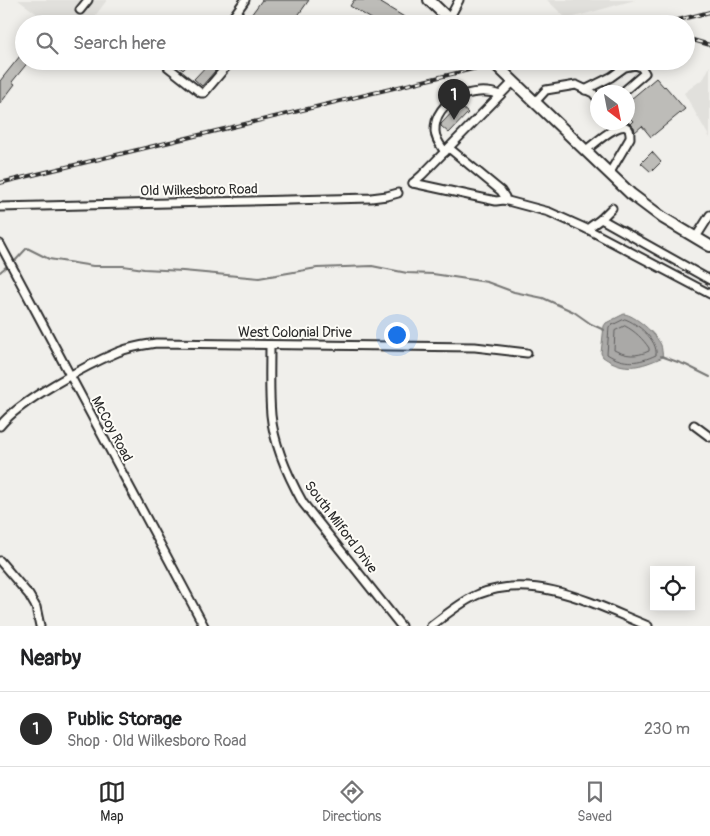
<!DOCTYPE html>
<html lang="en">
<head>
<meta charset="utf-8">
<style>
	:root { --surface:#fff; --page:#f6f6f6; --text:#202124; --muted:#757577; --line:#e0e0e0; --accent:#2b2b2b }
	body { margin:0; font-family:Pangolin,sans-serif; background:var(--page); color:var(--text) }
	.controls { position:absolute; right:15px; bottom:15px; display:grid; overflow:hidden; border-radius:0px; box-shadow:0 2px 12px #0003 }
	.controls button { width:45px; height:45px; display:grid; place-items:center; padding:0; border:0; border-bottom:1px solid var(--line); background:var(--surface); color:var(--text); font:25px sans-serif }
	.compass { position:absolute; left:590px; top:85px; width:45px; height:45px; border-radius:50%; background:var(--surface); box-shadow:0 2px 12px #0003; rotate:148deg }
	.you { position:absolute; left:396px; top:334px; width:18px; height:18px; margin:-12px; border:4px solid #fff; border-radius:50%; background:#1a73e8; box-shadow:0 0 0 8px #1a73e833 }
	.badge { display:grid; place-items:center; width:32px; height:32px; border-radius:50%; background:var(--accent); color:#fff; font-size:16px; font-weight:700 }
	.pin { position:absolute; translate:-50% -41px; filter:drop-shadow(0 1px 2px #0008) }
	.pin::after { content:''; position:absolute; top:26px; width:18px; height:15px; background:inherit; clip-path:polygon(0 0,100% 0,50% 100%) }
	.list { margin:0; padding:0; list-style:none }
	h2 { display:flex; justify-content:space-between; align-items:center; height:65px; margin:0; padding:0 20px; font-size:21px }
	h2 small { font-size:16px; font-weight:400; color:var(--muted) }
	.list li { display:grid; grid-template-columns:32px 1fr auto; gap:15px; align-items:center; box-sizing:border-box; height:75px; padding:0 20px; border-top:1px solid var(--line) }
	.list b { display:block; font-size:19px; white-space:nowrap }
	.list p { margin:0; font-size:16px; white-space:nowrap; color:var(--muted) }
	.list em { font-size:16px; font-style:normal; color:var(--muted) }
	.icon { flex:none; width:28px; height:28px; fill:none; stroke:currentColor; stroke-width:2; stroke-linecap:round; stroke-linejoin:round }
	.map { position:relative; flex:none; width:710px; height:626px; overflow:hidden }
	.search { position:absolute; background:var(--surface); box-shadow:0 2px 12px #0003; left:15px; right:15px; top:15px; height:55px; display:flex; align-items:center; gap:12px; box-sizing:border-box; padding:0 18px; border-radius:28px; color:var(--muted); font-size:19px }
	.sheet { height:140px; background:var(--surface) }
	nav { display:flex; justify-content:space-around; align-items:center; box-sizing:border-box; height:70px; border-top:1px solid var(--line); background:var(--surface); font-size:14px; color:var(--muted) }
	nav a { display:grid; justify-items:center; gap:2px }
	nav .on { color:var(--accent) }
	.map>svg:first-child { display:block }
</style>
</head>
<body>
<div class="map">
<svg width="710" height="626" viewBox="0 0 710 626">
	<rect width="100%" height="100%" fill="#f0efeb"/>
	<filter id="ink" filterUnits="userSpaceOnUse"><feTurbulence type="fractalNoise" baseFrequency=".02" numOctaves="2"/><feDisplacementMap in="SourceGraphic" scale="10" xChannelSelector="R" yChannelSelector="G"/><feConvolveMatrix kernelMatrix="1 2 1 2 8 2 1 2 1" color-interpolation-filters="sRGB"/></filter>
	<g filter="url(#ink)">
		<!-- built -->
		<g fill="#e1e0dc">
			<polygon points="18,0 107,0 89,24 51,24"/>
			<polygon points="547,0 635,0 567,19"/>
			<polygon points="710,66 710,138 684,93 704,78"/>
		</g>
		<!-- water -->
		<path fill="#aaa9a7" stroke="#777775" d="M624,314C635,315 656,334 661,345C662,348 662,354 663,357C640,367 625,372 603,357L601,353L604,326L606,323Z"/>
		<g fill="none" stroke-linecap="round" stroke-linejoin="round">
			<!-- shore -->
			<g stroke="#5e5d5d" stroke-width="1">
				<path d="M625,319C637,323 658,340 656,355C639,363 624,365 607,354L609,327Z"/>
				<path d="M625,326C635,331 643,339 649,348V351C636,357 626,356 614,350L615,331Z"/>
			</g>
			<!-- stream -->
			<g stroke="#777775" stroke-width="2">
				<polyline points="14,262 27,248 49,259 93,266 123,266 144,269 183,271 259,278 317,268 372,266 407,273 433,274 487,282 514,292 543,298 574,312 591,324 604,330"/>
				<polyline points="0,272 7,266"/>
				<polyline points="661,356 686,365 710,377"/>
			</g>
		</g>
		<!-- building -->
		<g fill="#bdbcb8" stroke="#2b2b2b">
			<polygon points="262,0 309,0 292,24 256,24 248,19"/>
			<polygon points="354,0 376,0 416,24 380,24 350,6"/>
			<polygon points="24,51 24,61 29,61 12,82 15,84 0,104 0,81"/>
			<polygon points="175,61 191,61 183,70 175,63"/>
			<polygon points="211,61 220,61 222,63 202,86 194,79"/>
			<polygon points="656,78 664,87 665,86 685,109 651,137 642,126 635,132 634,127 630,124 633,121 630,118 632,116 628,111 628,95 631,99"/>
			<polygon points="459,105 468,113 449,133 441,126 441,124"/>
			<polygon points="652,152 661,162 651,172 641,163"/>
		</g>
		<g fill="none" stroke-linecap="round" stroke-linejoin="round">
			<!-- minor casing -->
			<g stroke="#2b2b2b" stroke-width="11">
				<g id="minor">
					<polyline points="80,10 88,0"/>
					<polyline points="449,19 459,0"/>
					<polyline points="228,24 245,0"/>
					<polyline points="170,61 167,65 168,67 201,93 204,93 231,61"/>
					<polyline points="585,90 611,77 625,67 635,65 641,67 645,73 623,92"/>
					<polyline points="535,102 546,90 576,85 593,93 598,99"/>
					<path d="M585,151C592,146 632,108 630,138L609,174"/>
					<path d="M445,152C441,146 435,139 435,131C434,99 475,85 500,95"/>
					<polyline points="413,183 496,201 504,200 505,197 501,191 449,148"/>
					<polyline points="413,183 422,175 513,82"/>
					<polyline points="504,200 549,212 587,229 710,294"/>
					<polyline points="0,207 371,198 387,196 398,193"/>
					<polyline points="601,219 612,208"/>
					<polyline points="587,229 601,219 710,280"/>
					<polyline points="696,237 710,215"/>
					<polyline points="0,244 204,626"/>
					<path d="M270,345C270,368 269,392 271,415C274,446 288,476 303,503L401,626"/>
					<polyline points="694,425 710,437"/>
					<path d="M0,426C19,401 87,365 118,352C130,347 143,345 156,343L475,347L527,353"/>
					<polyline points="0,561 29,595 36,607 40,626"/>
					<path d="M431,626C446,615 462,601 479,594C537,572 596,605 648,626"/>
				</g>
			</g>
			<!-- highway casing -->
			<g stroke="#2b2b2b" stroke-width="14">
				<g id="highway">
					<polyline points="429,0 454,24"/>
					<polyline points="492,61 631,194 663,218 710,246"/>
				</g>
			</g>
			<!-- minor -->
			<use href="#minor" stroke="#fdfcf7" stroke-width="7"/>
			<!-- highway -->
			<use href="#highway" stroke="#fdfcf7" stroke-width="10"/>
			<!-- rail casing -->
			<g stroke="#2b2b2b" stroke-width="4">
				<g id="rail">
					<polyline points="662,24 710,12"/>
					<polyline points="686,38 710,45"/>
					<polyline points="0,183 506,61"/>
				</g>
			</g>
			<!-- rail -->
			<use href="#rail" stroke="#fdfcf7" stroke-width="2" stroke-dasharray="5.5" stroke-linecap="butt"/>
		</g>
	</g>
	<g text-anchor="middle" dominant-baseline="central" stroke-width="4" stroke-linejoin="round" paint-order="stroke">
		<!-- street labels -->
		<g font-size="14" fill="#2b2b2b" stroke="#fdfcf7">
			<text transform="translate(199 190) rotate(-1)">Old Wilkesboro Road</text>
			<text x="295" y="332">West Colonial Drive</text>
			<text transform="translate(112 429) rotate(62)">McCoy Road</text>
			<text transform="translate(341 527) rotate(53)">South Milford Drive</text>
		</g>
	</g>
</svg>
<div class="controls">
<button><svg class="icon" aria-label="locate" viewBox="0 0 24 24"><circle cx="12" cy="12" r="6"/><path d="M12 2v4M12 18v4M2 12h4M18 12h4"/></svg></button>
</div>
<svg class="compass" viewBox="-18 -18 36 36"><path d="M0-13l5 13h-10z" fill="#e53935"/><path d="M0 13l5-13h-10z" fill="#757577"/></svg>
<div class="you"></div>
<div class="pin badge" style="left:454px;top:120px">1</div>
<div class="search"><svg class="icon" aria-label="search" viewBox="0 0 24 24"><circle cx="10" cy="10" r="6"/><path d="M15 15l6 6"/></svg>Search here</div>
</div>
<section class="sheet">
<h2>Nearby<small></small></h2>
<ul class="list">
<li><span class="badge">1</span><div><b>Public Storage</b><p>Shop · Old Wilkesboro Road</p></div><em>230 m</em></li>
</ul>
</section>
<nav>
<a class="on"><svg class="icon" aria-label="map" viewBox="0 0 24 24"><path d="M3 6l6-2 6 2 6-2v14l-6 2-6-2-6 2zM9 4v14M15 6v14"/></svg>Map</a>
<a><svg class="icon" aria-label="directions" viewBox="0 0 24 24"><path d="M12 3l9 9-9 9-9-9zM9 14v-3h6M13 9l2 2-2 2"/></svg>Directions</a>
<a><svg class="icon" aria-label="saved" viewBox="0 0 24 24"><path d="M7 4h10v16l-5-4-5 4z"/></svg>Saved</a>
</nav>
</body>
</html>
